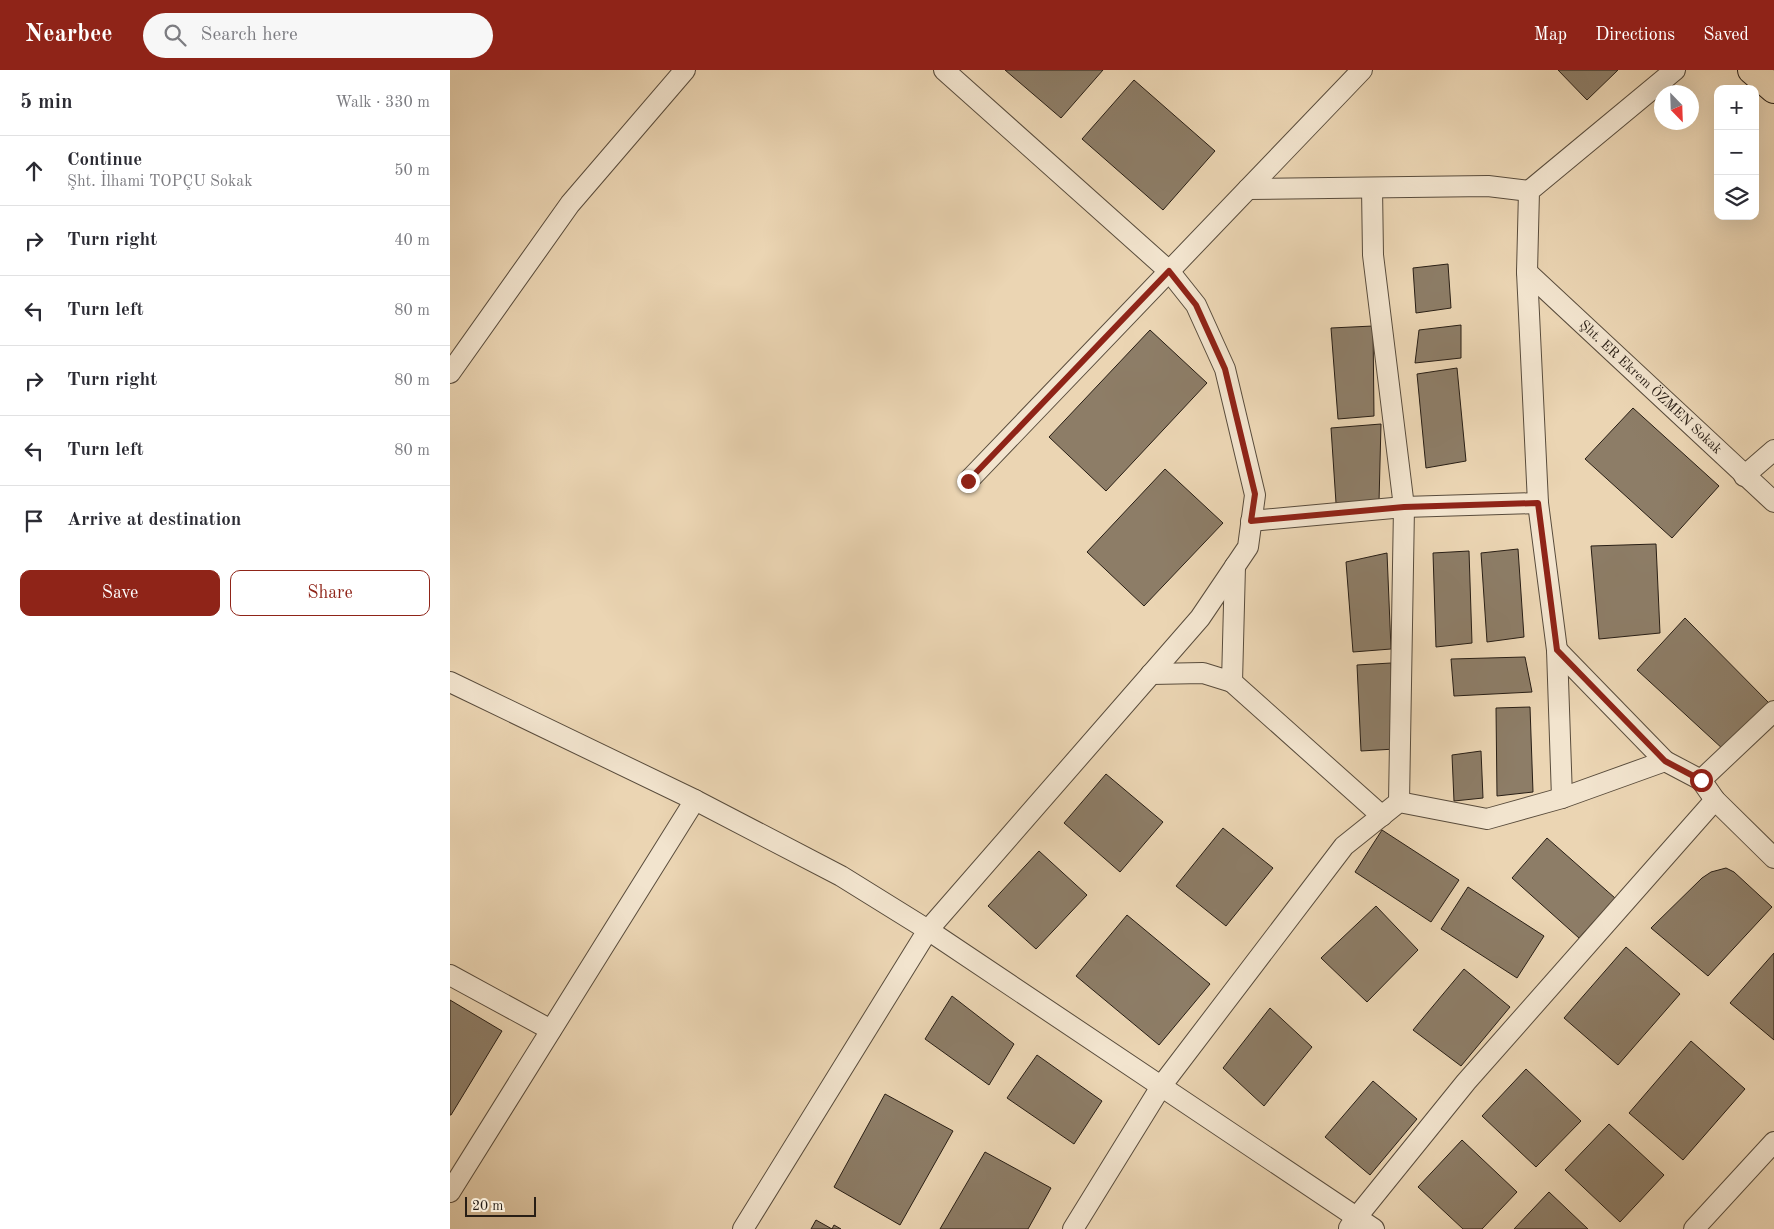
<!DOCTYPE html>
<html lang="en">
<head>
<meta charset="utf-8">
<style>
	:root { --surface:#fff; --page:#f7f7f7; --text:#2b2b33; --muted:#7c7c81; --line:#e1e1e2; --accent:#8f2418 }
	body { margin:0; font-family:"Old Standard TT",serif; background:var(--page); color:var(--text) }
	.controls { position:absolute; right:15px; top:15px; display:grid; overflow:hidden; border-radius:10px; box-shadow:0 5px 20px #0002 }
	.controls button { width:45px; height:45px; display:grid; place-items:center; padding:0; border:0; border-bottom:1px solid var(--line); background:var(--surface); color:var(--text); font:25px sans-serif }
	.compass { position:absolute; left:1204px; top:15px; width:45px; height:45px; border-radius:50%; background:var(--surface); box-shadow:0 5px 20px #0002; rotate:157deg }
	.scale { position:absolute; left:15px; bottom:12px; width:71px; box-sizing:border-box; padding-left:5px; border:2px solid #281e15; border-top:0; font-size:14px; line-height:18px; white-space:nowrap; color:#281e15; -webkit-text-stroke:4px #f2e4ce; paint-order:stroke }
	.stop { position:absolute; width:15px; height:15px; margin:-11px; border:4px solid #8f2418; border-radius:50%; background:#fff }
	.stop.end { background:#8f2418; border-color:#fff; box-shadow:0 1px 5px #0008 }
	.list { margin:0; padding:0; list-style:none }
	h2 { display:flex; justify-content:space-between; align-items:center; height:65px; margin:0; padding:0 20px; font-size:21px }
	h2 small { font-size:16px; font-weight:400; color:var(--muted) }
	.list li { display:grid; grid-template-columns:32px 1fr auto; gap:15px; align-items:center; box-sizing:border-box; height:70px; padding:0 20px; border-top:1px solid var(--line) }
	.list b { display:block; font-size:19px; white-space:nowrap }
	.list p { margin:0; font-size:16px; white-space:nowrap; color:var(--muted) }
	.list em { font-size:16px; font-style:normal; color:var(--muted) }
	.actions { display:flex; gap:10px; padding:15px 20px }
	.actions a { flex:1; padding:11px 0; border:1px solid var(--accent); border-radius:10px; text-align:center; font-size:18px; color:var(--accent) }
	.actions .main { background:var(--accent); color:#fff }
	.icon { flex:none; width:28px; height:28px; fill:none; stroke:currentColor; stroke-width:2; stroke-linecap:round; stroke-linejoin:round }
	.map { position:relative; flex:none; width:1324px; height:1159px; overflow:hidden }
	header { display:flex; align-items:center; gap:30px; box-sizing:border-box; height:70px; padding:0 25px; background:var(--accent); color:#fff }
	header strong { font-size:24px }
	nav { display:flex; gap:28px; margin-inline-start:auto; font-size:18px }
	.search { width:350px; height:45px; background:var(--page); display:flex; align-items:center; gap:12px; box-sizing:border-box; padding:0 18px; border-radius:28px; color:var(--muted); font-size:19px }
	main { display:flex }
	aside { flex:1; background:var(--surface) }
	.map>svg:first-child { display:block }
</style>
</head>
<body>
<header>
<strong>Nearbee</strong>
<div class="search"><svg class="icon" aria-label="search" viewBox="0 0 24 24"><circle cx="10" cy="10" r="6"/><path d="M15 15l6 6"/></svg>Search here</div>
<nav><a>Map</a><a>Directions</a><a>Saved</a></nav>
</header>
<main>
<aside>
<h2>5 min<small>Walk · 330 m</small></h2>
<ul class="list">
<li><svg class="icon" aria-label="ahead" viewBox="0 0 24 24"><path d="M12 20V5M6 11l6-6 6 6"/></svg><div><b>Continue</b><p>Şht. İlhami TOPÇU Sokak</p></div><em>50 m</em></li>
<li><svg class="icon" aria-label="right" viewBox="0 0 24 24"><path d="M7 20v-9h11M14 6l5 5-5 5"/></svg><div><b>Turn right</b></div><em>40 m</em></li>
<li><svg class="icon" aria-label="left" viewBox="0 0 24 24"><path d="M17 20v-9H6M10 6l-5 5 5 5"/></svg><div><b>Turn left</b></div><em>80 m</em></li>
<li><svg class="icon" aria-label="right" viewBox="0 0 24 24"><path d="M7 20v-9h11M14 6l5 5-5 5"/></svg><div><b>Turn right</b></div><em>80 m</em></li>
<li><svg class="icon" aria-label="left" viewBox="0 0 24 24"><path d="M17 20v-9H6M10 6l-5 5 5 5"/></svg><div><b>Turn left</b></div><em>80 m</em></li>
<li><svg class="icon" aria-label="arrive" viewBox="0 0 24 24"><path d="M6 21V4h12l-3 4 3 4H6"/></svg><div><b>Arrive at destination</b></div></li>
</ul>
<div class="actions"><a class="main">Save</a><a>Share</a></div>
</aside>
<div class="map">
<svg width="1324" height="1159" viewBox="0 0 1324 1159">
	<rect width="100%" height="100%" fill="#ebd5b3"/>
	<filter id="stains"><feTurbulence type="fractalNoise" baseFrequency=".004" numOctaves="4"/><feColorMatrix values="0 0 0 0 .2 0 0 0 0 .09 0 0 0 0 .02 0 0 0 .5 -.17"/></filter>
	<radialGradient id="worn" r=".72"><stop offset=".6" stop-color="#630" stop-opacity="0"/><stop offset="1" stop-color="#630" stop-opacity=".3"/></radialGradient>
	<!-- building -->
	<g fill="#8d7d67" stroke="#281e15">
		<polygon points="555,0 653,0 611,48"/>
		<polygon points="1108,0 1168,0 1137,30"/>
		<polygon points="684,10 765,81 713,140 632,69"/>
		<polygon points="998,194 1001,238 966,243 963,198"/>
		<polygon points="1011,255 1011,288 965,293 969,260"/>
		<polygon points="923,256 924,346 888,349 881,258"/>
		<polygon points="700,260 757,313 656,421 599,367"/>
		<polygon points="1007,298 1016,391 976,398 967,304"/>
		<polygon points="1183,338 1269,416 1222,468 1135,389"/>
		<polygon points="931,354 929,432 886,433 881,358"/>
		<polygon points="715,399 773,453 694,536 637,482"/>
		<polygon points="1206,474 1210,563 1149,569 1141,476"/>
		<polygon points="1068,479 1074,567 1037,572 1031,483"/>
		<polygon points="1019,481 1022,573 986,577 983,483"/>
		<polygon points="937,483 941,579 903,582 896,492"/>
		<polygon points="1235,548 1319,633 1274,680 1187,600"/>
		<polygon points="1075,587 1082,622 1004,626 1001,589"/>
		<polygon points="941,593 945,679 911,681 907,595"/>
		<polygon points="1080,637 1083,722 1047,726 1046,638"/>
		<polygon points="1031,681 1033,728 1004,731 1002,685"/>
		<polygon points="656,704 713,752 670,802 614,753"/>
		<polygon points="773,758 823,798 776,856 726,816"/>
		<polygon points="932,760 1009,810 981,852 905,802"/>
		<polygon points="1097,768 1165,828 1129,868 1062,808"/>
		<polygon points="589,781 637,825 586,879 538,836"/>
		<polygon points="1276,798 1284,802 1322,837 1258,906 1201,858 1252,808 1261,802"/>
		<polygon points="1018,817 1094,866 1067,908 991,859"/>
		<polygon points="926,836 968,880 917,932 871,888"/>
		<polygon points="677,845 760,914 709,975 626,906"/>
		<polygon points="1176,877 1230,924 1168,995 1114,948"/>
		<polygon points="1324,883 1324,970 1280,933"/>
		<polygon points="1014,899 1060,937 1011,996 963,960"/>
		<polygon points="502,926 564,974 539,1015 475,969"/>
		<polygon points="0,930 52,961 1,1045 0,1045"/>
		<polygon points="820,938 862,977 814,1036 773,998"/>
		<polygon points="1241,971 1295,1019 1233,1090 1179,1043"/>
		<polygon points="587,985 652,1031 624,1074 557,1028"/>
		<polygon points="1076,999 1131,1051 1086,1097 1032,1046"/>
		<polygon points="923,1011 967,1049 920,1105 875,1067"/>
		<polygon points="435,1024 503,1061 450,1155 384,1117"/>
		<polygon points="1159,1054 1214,1105 1170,1152 1115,1100"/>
		<polygon points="1012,1070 1067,1122 1032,1159 1013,1159 968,1117"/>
		<polygon points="535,1082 601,1118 578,1159 490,1159"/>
		<polygon points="1099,1122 1138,1159 1064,1159"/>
		<polygon points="366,1150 382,1159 384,1155 391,1159 361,1159"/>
	</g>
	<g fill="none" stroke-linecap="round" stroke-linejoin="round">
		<!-- street casing -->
		<g stroke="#594c3c" stroke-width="22">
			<g id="street">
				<polyline points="922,118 923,185 954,437 949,732"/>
				<polyline points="798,119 1038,116 1079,121"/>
				<path id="s1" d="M1077,202L1324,432"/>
				<polyline points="0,303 120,134 235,0"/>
				<polyline points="1294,406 1324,380"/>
				<polyline points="518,411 912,0"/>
				<polyline points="801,451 954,437 1088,433"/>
				<polyline points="1107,580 1215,691 1251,710 1265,730 1324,788"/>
				<polyline points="701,604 753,603 782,612 785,496"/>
				<polyline points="0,612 245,730 391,806 478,860 924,1159"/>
				<polyline points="782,612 932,746"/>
				<polyline points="1251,710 1324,641"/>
				<polyline points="1112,728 1107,580 1088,433 1077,202 1079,121 1225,0"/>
				<polyline points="0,905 101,960"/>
				<polyline points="0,1122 245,730"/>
				<polyline points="899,1158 906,1148 1016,1012 1265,730"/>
				<polyline points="293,1159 478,860 750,548 798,477 805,425 775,299 746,235 719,201 494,0"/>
				<polyline points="623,1159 712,1015 894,776 949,732 1037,749 1112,728 1215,691"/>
				<polyline points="1244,1159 1324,1072"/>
			</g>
		</g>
		<!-- primary casing -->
		<g stroke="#281e15" stroke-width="30">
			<polyline id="primary" points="1302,0 1324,19"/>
		</g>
		<!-- street -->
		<use href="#street" stroke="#f2e4ce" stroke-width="20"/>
		<!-- primary -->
		<use href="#primary" stroke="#ebd5b3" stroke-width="28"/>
	</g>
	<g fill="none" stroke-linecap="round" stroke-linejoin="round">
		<!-- route -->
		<polyline stroke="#8f2418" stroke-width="6" points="518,411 719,201 746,235 775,299 805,424 801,451 954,437 1088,433 1107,580 1215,691 1251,710"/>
	</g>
	<g text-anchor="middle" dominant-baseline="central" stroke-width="4" stroke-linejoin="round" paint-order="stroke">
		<!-- street labels -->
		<g font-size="14" fill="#281e15" stroke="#f2e4ce">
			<text stroke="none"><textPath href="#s1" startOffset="169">Şht. ER Ekrem ÖZMEN Sokak</textPath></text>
		</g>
	</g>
	<rect width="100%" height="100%" filter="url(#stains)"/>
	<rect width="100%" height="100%" fill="url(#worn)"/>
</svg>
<div class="controls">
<button>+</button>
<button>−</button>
<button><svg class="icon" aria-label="layers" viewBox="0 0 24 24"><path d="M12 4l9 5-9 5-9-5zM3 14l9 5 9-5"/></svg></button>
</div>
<svg class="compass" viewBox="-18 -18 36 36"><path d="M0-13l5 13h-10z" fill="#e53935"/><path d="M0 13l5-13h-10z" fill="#7c7c81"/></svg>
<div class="scale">20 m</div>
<div class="stop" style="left:1251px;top:710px"></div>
<div class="stop end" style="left:518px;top:411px"></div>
</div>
</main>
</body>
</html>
